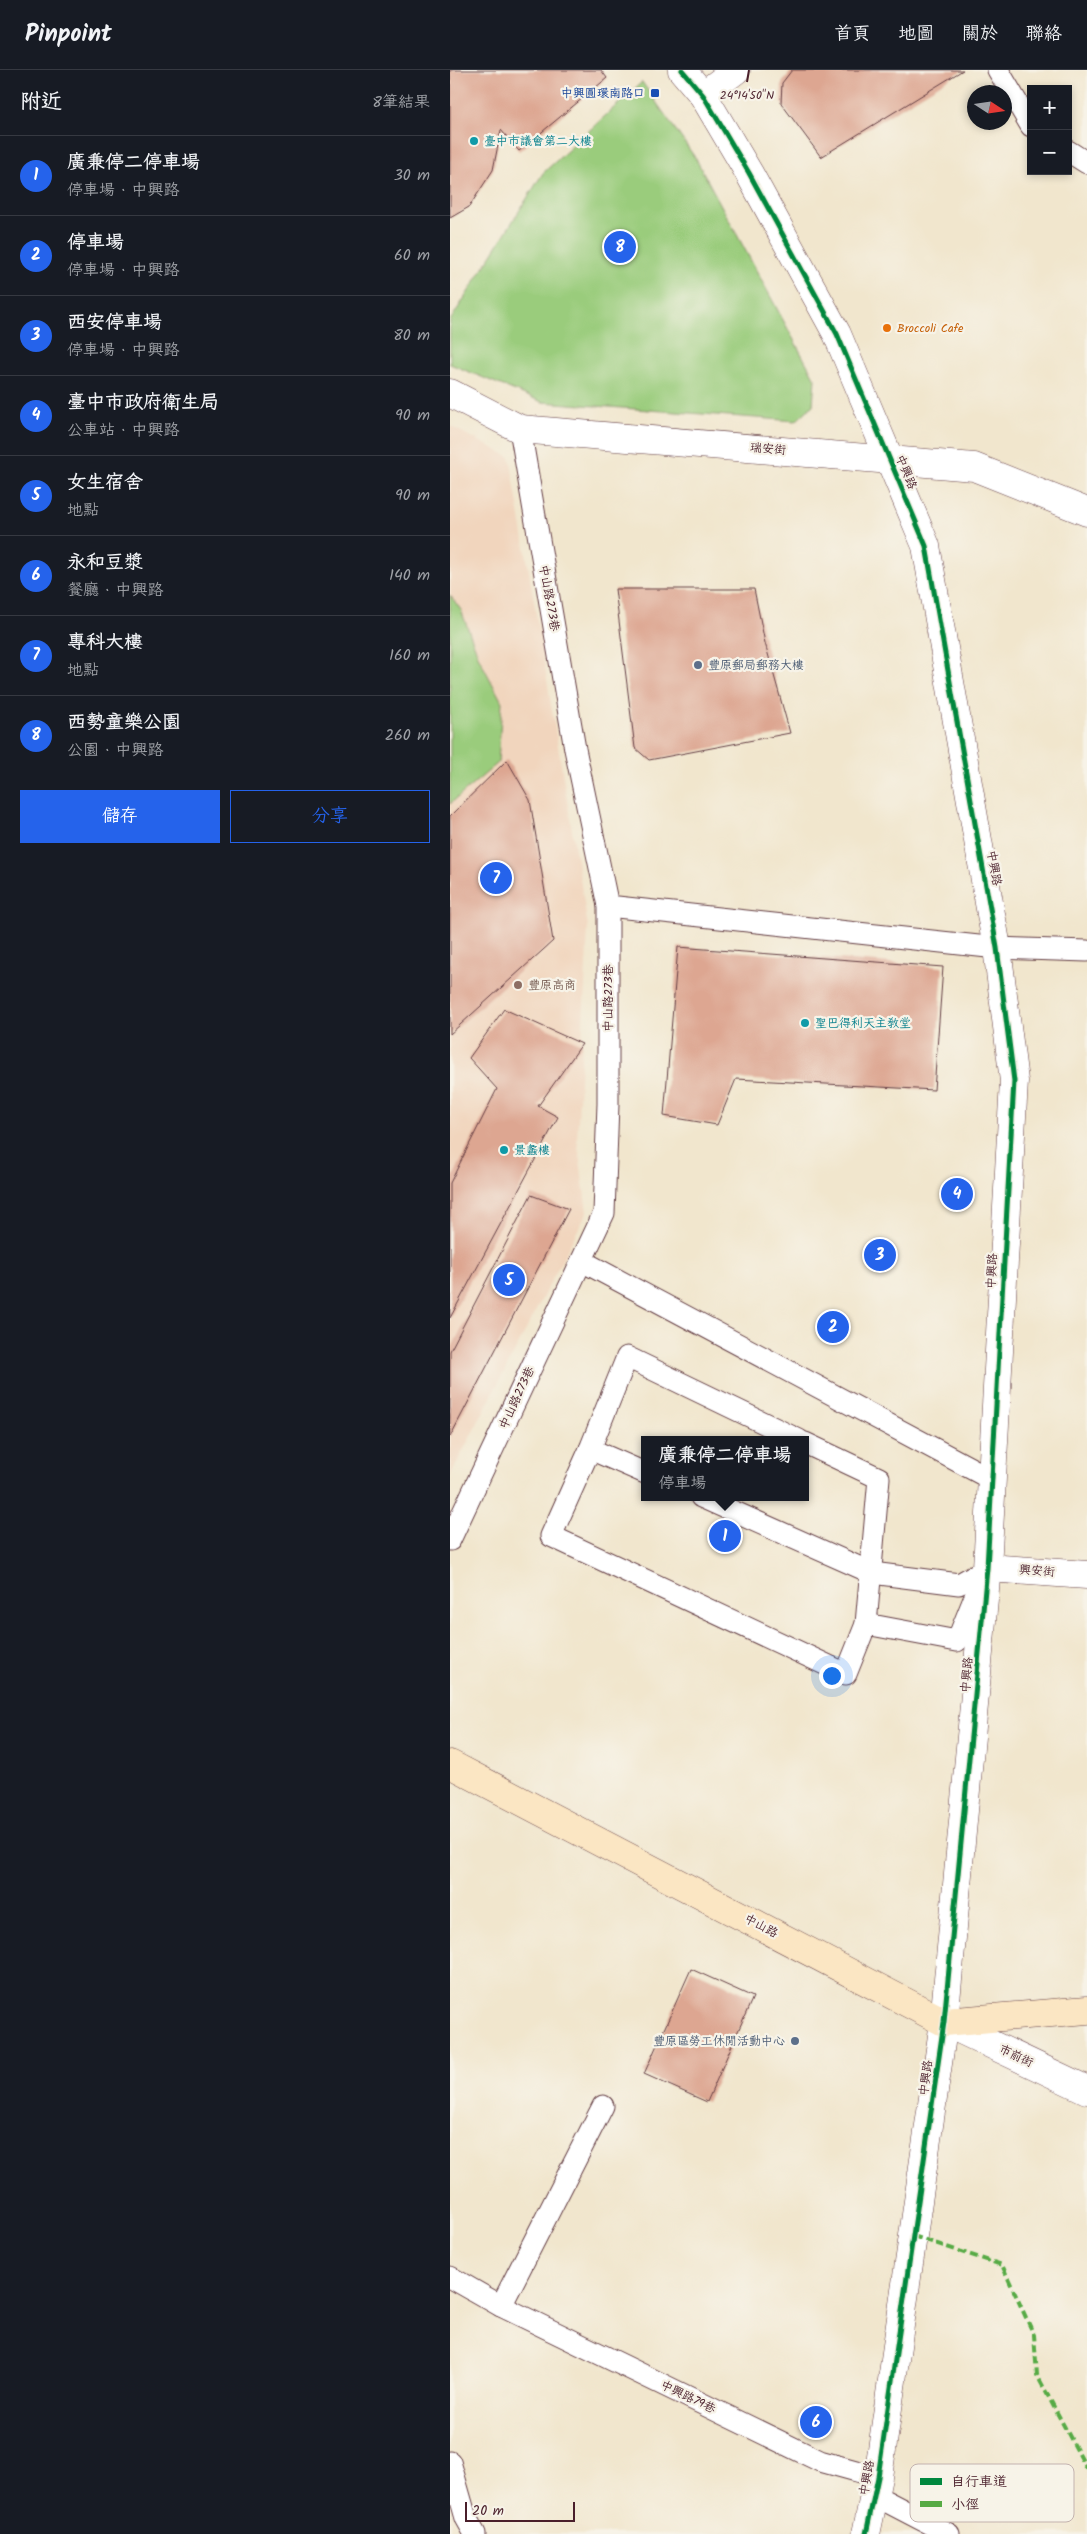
<!DOCTYPE html>
<html lang="zh-TW">
<head>
<meta charset="utf-8">
<style>
	:root { --surface:#171b24; --page:#20242c; --text:#f1f3f6; --muted:#9ea1a6; --line:#363941; --accent:#2563eb }
	body { margin:0; font-family:Kalam,"LXGW WenKai TC",sans-serif; background:var(--page); color:var(--text) }
	.controls { position:absolute; right:15px; top:15px; display:grid; overflow:hidden; border-radius:0px; box-shadow:0 2px 8px #0003 }
	.controls button { width:45px; height:45px; display:grid; place-items:center; padding:0; border:0; border-bottom:1px solid var(--line); background:var(--surface); color:var(--text); font:25px sans-serif }
	.compass { position:absolute; left:517px; top:15px; width:45px; height:45px; border-radius:50%; background:var(--surface); box-shadow:0 2px 8px #0003; rotate:102deg }
	.scale { position:absolute; left:15px; bottom:12px; width:110px; box-sizing:border-box; padding-left:5px; border:2px solid #4a1f2b; border-top:0; font-size:14px; line-height:18px; white-space:nowrap; color:#4a1f2b; -webkit-text-stroke:4px #f7f3e8; paint-order:stroke }
	.you { position:absolute; left:381px; top:1605px; width:18px; height:18px; margin:-12px; border:4px solid #fff; border-radius:50%; background:#1a73e8; box-shadow:0 0 0 8px #1a73e833 }
	.badge { display:grid; place-items:center; width:32px; height:32px; border-radius:50%; background:var(--accent); color:#fff; font-size:16px; font-weight:700 }
	.pin { position:absolute; translate:-50% -50%; border:2px solid #fff; box-shadow:0 1px 5px #0006 }
	.popup { position:absolute; left:191px; top:1366px; width:168px; height:65px; box-sizing:border-box; display:grid; place-content:center; border-radius:0px; background:var(--surface); filter:drop-shadow(0 1px 4px #0005); font-size:16px; white-space:nowrap; color:var(--muted) }
	.popup b { font-size:19px; color:var(--text) }
	.popup::after { content:''; position:absolute; left:50%; top:100%; margin-left:-10px; border:10px solid transparent; border-top-color:var(--surface) }
	.list { margin:0; padding:0; list-style:none }
	h2 { display:flex; justify-content:space-between; align-items:center; height:65px; margin:0; padding:0 20px; font-size:21px }
	h2 small { font-size:16px; font-weight:400; color:var(--muted) }
	.list li { display:grid; grid-template-columns:32px 1fr auto; gap:15px; align-items:center; box-sizing:border-box; height:80px; padding:0 20px; border-top:1px solid var(--line) }
	.list b { display:block; font-size:19px; white-space:nowrap }
	.list p { margin:0; font-size:16px; white-space:nowrap; color:var(--muted) }
	.list em { font-size:16px; font-style:normal; color:var(--muted) }
	.actions { display:flex; gap:10px; padding:15px 20px }
	.actions a { flex:1; padding:11px 0; border:1px solid var(--accent); border-radius:0px; text-align:center; font-size:18px; color:var(--accent) }
	.actions .main { background:var(--accent); color:#fff }
	.map { position:relative; flex:none; width:637px; height:2464px; overflow:hidden }
	header { display:flex; align-items:center; gap:30px; box-sizing:border-box; height:70px; padding:0 25px; background:var(--surface); border-bottom:1px solid var(--line) }
	header strong { font-size:24px }
	nav { display:flex; gap:28px; margin-inline-start:auto; font-size:18px }
	main { display:flex }
	aside { flex:1; background:var(--surface) }
	.map>svg:first-child { display:block }
</style>
</head>
<body>
<header>
<strong>Pinpoint</strong>
<nav><a>首頁</a><a>地圖</a><a>關於</a><a>聯絡</a></nav>
</header>
<main>
<aside>
<h2>附近<small>8筆結果</small></h2>
<ul class="list">
<li><span class="badge">1</span><div><b>廣兼停二停車場</b><p>停車場 · 中興路</p></div><em>30 m</em></li>
<li><span class="badge">2</span><div><b>停車場</b><p>停車場 · 中興路</p></div><em>60 m</em></li>
<li><span class="badge">3</span><div><b>西安停車場</b><p>停車場 · 中興路</p></div><em>80 m</em></li>
<li><span class="badge">4</span><div><b>臺中市政府衛生局</b><p>公車站 · 中興路</p></div><em>90 m</em></li>
<li><span class="badge">5</span><div><b>女生宿舍</b><p>地點</p></div><em>90 m</em></li>
<li><span class="badge">6</span><div><b>永和豆漿</b><p>餐廳 · 中興路</p></div><em>140 m</em></li>
<li><span class="badge">7</span><div><b>專科大樓</b><p>地點</p></div><em>160 m</em></li>
<li><span class="badge">8</span><div><b>西勢童樂公園</b><p>公園 · 中興路</p></div><em>260 m</em></li>
</ul>
<div class="actions"><a class="main">儲存</a><a>分享</a></div>
</aside>
<div class="map">
<svg width="637" height="2464" viewBox="0 0 637 2464">
	<rect width="100%" height="100%" fill="#f7f3e8"/>
	<filter id="ink" filterUnits="userSpaceOnUse"><feTurbulence type="fractalNoise" baseFrequency=".02" numOctaves="2"/><feDisplacementMap in="SourceGraphic" scale="10" xChannelSelector="R" yChannelSelector="G"/><feConvolveMatrix kernelMatrix="1 2 1 2 8 2 1 2 1" color-interpolation-filters="sRGB"/></filter>
	<filter id="wash" filterUnits="userSpaceOnUse"><feTurbulence type="fractalNoise" baseFrequency=".0096" numOctaves="4" result="noise"/><feDisplacementMap in="SourceGraphic" scale="20" xChannelSelector="R" yChannelSelector="G"/><feGaussianBlur stdDeviation="1.12" result="paint"/><feColorMatrix in="noise" values="0 0 0 0 0 0 0 0 0 0 0 0 0 0 0 0 0 1.4 0 .05"/><feComposite in="paint" operator="in"/></filter>
	<g filter="url(#wash)">
		<rect width="100%" height="100%" fill="#f1e6cd"/>
		<!-- built -->
		<polygon fill="#f1d5bd" points="0,356 60,387 138,857 127,1069 137,1142 0,1406"/>
		<!-- green -->
		<g fill="#9acc7c" stroke="#727654">
			<polygon points="192,12 246,89 365,309 363,335 346,351 92,332 0,294 0,251 93,103"/>
			<polygon points="0,525 11,540 29,588 52,632 48,693 0,734"/>
		</g>
		<g id="blocks">
			<!-- building -->
			<g fill="#dda691">
				<polygon points="0,0 151,0 157,8 69,81 51,60 43,100 19,137 0,148"/>
				<polygon points="342,0 513,0 371,87 331,33 332,13"/>
				<polygon points="165,519 304,519 315,573 340,663 199,690 185,678"/>
				<polygon points="57,690 80,730 103,871 0,964 0,746"/>
				<polygon points="228,877 493,897 484,1020 286,1009 267,1055 214,1046"/>
				<polygon points="54,939 132,974 88,1036 108,1047 0,1248 0,1113 47,1019 19,988"/>
				<polygon points="81,1125 119,1139 0,1367 0,1281"/>
				<polygon points="241,1899 303,1927 257,2032 194,2004"/>
			</g>
		</g>
	</g>
	<g filter="url(#ink)">
		<use href="#blocks" fill-opacity="0" stroke="#633d43" stroke-width="1"/>
		<g fill="none" stroke-linecap="round" stroke-linejoin="round">
			<!-- lane casing -->
			<g stroke="#633d43" stroke-width="23">
				<g id="lane">
					<polyline points="548,0 581,56"/>
					<polyline points="618,81 637,93"/>
					<polyline points="158,836 547,878 637,881"/>
					<polyline points="132,1191 541,1409"/>
					<polyline points="349,1370 177,1287 140,1379 101,1466 396,1604 416,1554 507,1571 530,1514"/>
					<polyline points="355,1373 429,1408 416,1554"/>
					<polyline points="140,1379 195,1403"/>
					<polyline points="251,1427 422,1503 509,1514 537,1498"/>
					<polyline points="0,1470 154,1143 158,1034 158,836 125,679 70,359"/>
					<polyline points="0,2207 51,2236 370,2391 428,2407"/>
					<polyline points="51,2236 153,2036"/>
					<polyline points="0,2392 16,2448 25,2464"/>
					<polyline points="424,2425 499,2464"/>
				</g>
			</g>
			<!-- street casing -->
			<g stroke="#633d43" stroke-width="29">
				<g id="street">
					<polyline points="232,0 253,25 299,103 387,264 476,476 547,878 564,1011 537,1498 494,1952 428,2407 416,2464"/>
					<polyline points="253,25 286,0"/>
					<polyline points="0,323 70,359 524,397 637,442"/>
					<polyline points="537,1498 637,1505"/>
					<polyline points="494,1952 637,2020"/>
				</g>
			</g>
			<!-- secondary casing -->
			<g stroke="#633d43" stroke-width="29">
				<polyline id="secondary" points="0,1694 494,1952 637,1940"/>
			</g>
			<!-- lane -->
			<use href="#lane" stroke="#fff" stroke-width="21"/>
			<!-- street -->
			<use href="#street" stroke="#fff" stroke-width="28"/>
			<!-- secondary -->
			<use href="#secondary" stroke="#fbe6c3" stroke-width="28"/>
			<!-- quiet -->
			<polyline stroke="#57aa44" stroke-width="4" stroke-dasharray="8 4" stroke-linecap="butt" points="463,2166 552,2195 584,2265 587,2305 637,2399"/>
			<!-- cycleway casing -->
			<g stroke="#f7f3e8" stroke-width="8">
				<polyline id="cycleway" points="232,0 253,25 299,103 387,264 476,476 547,878 564,1011 537,1498 494,1952 428,2407 416,2464"/>
			</g>
			<!-- cycleway -->
			<use href="#cycleway" stroke="#00873e" stroke-width="5"/>
		</g>
	</g>
	<!-- ticks -->
	<path fill="none" stroke="#4a1f2b" stroke-width="2" d="M297,12L299,0"/>
	<!-- markers -->
	<rect fill="#1a4fb4" stroke="#f7f3e8" stroke-width="2" x="200" y="18" width="10" height="10" rx="2.5"/>
	<g fill="#0f9aa8" stroke="#f7f3e8" stroke-width="2">
		<circle cx="24" cy="71" r="5"/>
		<circle cx="355" cy="953" r="5"/>
		<circle cx="54" cy="1080" r="5"/>
	</g>
	<circle fill="#e8710a" stroke="#f7f3e8" stroke-width="2" cx="437" cy="258" r="5"/>
	<g fill="#5c6f8a" stroke="#f7f3e8" stroke-width="2">
		<circle cx="248" cy="595" r="5"/>
		<circle cx="345" cy="1971" r="5"/>
	</g>
	<circle fill="#8d6e63" stroke="#f7f3e8" stroke-width="2" cx="68" cy="915" r="5"/>
	<g text-anchor="middle" dominant-baseline="central" stroke-width="4.5" stroke-linejoin="round" paint-order="stroke">
		<!-- transit labels -->
		<g font-size="12" fill="#164399" stroke="#f7f3e8" text-anchor="end">
			<text x="195" y="23">中興圓環南路口</text>
		</g>
		<!-- culture labels -->
		<g font-size="12" fill="#0d838f" stroke="#f7f3e8" text-anchor="start">
			<text x="34" y="71">臺中市議會第二大樓</text>
			<text x="365" y="953">聖巴得利天主教堂</text>
			<text x="64" y="1080">景蠡樓</text>
		</g>
		<!-- food labels -->
		<g font-size="12" fill="#c56008" stroke="#f7f3e8" text-anchor="start">
			<text x="447" y="258">Broccoli Cafe</text>
		</g>
		<!-- street labels -->
		<g font-size="12" fill="#4a1f2b" stroke="#f7f3e8">
			<text transform="translate(318 379) rotate(5)">瑞安街</text>
			<text transform="translate(456 402) rotate(67)">中興路</text>
			<text transform="translate(99 528) rotate(80)">中山路273巷</text>
			<text transform="translate(544 798) rotate(80)">中興路</text>
			<text transform="translate(158 928) rotate(-90)">中山路273巷</text>
			<text transform="translate(542 1201) rotate(-87)">中興路</text>
			<text transform="translate(67 1328) rotate(-65)">中山路273巷</text>
			<text transform="translate(587 1501) rotate(4)">興安街</text>
			<text transform="translate(517 1605) rotate(-85)">中興路</text>
			<text transform="translate(311 1856) rotate(28)">中山路</text>
			<text transform="translate(566 1986) rotate(25)">市前街</text>
			<text transform="translate(476 2008) rotate(-82)">中興路</text>
			<text transform="translate(238 2327) rotate(26)">中興路79巷</text>
			<text transform="translate(417 2408) rotate(-80)">中興路</text>
		</g>
		<!-- service labels -->
		<g font-size="12" fill="#4e5e75" stroke="#f7f3e8" text-anchor="start">
			<text x="258" y="595">豐原郵局郵務大樓</text>
			<text x="335" y="1971" text-anchor="end">豐原區勞工休閒活動中心</text>
		</g>
		<!-- education labels -->
		<g font-size="12" fill="#785e54" stroke="#f7f3e8" text-anchor="start">
			<text x="78" y="915">豐原高商</text>
		</g>
	</g>
	<!-- legend -->
	<rect x="460" y="2394" width="164" height="58" rx="8" fill="#f7f3e8" stroke="#c3b3af" stroke-width="1"/>
	<rect x="470" y="2408" width="22" height="7" fill="#00873e"/>
	<rect x="470" y="2431" width="22" height="6" fill="#57aa44"/>
	<g font-size="14" fill="#4a1f2b">
		<text x="501" y="2416">自行車道</text>
		<text x="501" y="2439">小徑</text>
	</g>
	<g font-size="12" text-anchor="middle" fill="#4a1f2b" stroke="#f7f3e8" stroke-width="4.5" stroke-linejoin="round" paint-order="stroke">
		<text x="297" y="29">24°14'50"N</text>
	</g>
</svg>
<div class="controls">
<button>+</button>
<button>−</button>
</div>
<svg class="compass" viewBox="-18 -18 36 36"><path d="M0-13l5 13h-10z" fill="#e53935"/><path d="M0 13l5-13h-10z" fill="#9ea1a6"/></svg>
<div class="scale">20 m</div>
<div class="you"></div>
<div class="pin badge" style="left:275px;top:1466px">1</div>
<div class="popup"><b>廣兼停二停車場</b>停車場</div>
<div class="pin badge" style="left:383px;top:1257px">2</div>
<div class="pin badge" style="left:430px;top:1185px">3</div>
<div class="pin badge" style="left:507px;top:1124px">4</div>
<div class="pin badge" style="left:59px;top:1210px">5</div>
<div class="pin badge" style="left:366px;top:2352px">6</div>
<div class="pin badge" style="left:46px;top:808px">7</div>
<div class="pin badge" style="left:170px;top:177px">8</div>
</div>
</main>
</body>
</html>
